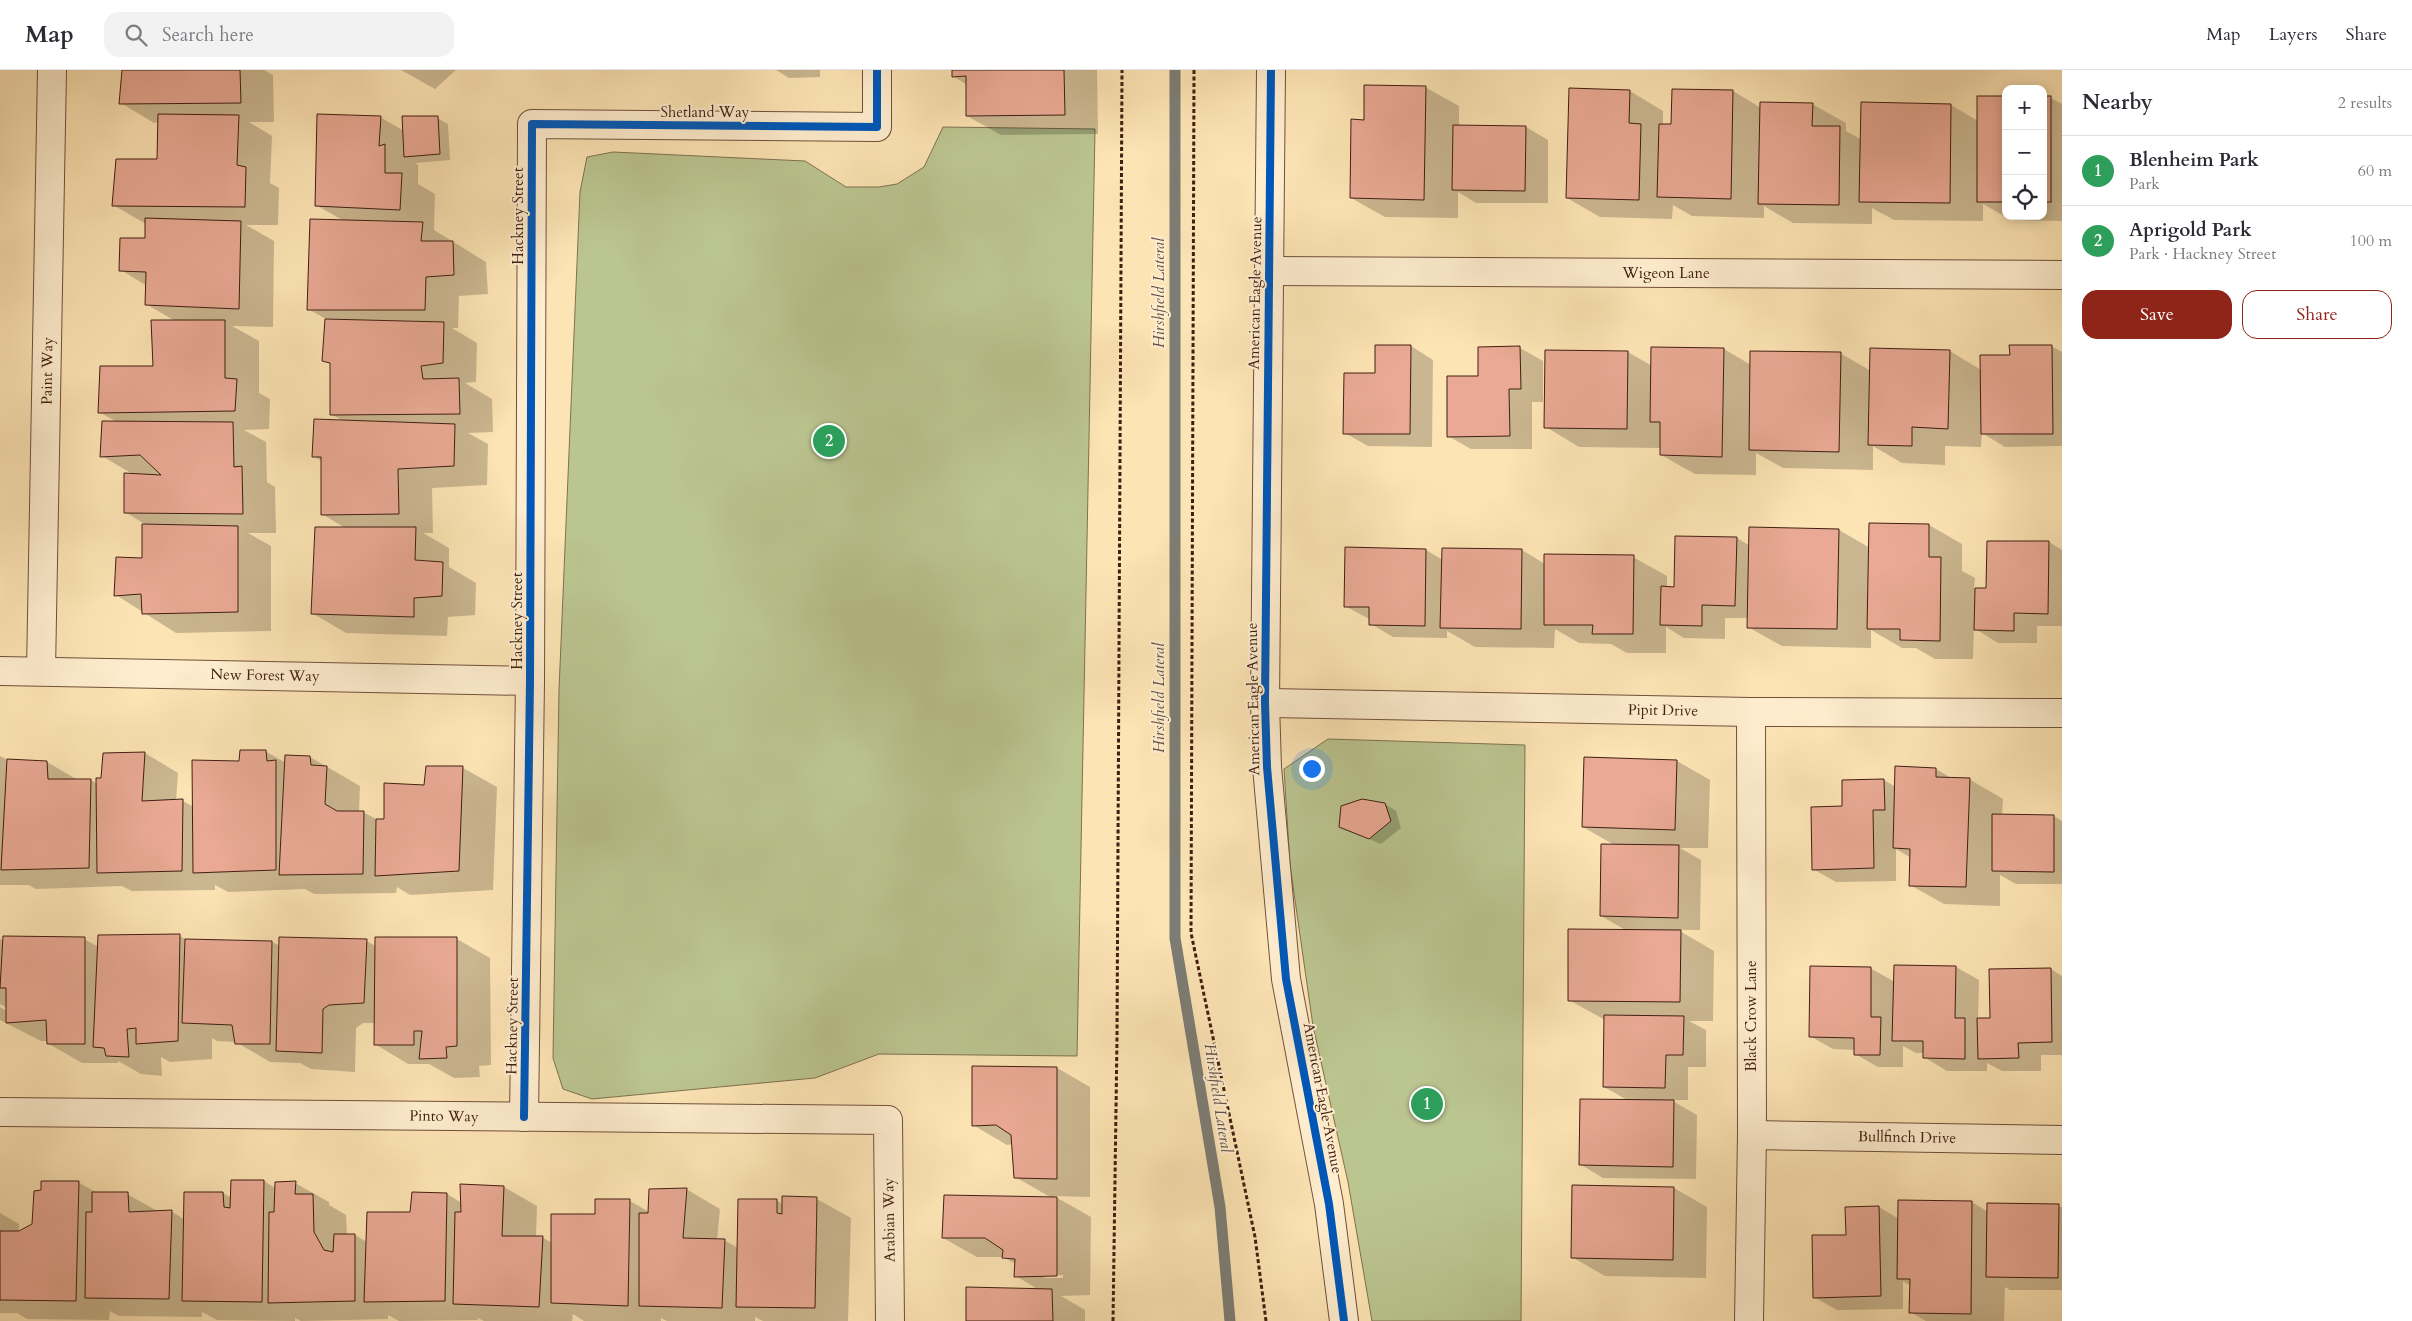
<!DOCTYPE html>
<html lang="en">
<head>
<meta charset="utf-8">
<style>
	:root { --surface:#fff; --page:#f2f2f3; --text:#2b2b33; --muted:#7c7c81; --line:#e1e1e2; --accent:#8f2418 }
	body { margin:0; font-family:Cardo,serif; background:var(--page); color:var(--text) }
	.controls { position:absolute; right:15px; top:15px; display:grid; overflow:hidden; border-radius:10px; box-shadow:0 2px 12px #0003 }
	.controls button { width:45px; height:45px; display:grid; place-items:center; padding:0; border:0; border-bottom:1px solid var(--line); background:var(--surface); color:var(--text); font:25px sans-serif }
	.you { position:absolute; left:1311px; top:698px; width:18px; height:18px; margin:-12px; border:4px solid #fff; border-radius:50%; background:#1a73e8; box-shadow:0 0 0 8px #1a73e833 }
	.badge { display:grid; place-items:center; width:32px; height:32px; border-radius:50%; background:var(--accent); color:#fff; font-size:16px; font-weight:700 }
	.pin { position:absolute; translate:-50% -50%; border:2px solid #fff; box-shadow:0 1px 5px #0006 }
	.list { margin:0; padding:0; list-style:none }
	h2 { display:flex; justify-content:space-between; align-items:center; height:65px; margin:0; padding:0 20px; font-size:21px }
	h2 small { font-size:16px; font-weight:400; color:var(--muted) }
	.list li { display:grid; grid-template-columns:32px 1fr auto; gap:15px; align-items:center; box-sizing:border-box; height:70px; padding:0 20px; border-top:1px solid var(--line) }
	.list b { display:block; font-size:19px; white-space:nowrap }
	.list p { margin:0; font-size:16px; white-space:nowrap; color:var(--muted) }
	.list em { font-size:16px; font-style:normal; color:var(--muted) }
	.actions { display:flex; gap:10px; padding:15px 20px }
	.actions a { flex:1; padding:11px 0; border:1px solid var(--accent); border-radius:15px; text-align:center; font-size:18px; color:var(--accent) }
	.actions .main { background:var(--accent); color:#fff }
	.icon { flex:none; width:28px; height:28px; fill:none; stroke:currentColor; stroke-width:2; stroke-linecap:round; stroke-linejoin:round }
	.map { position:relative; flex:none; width:2062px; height:1251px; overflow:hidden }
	header { display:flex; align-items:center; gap:30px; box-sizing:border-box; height:70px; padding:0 25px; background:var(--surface); border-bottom:1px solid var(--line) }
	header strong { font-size:24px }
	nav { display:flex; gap:28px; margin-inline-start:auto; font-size:18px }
	.search { width:350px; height:45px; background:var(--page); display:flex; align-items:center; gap:12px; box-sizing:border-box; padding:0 18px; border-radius:15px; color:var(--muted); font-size:19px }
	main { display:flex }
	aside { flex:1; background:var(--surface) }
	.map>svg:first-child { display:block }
</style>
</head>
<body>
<header>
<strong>Map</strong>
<div class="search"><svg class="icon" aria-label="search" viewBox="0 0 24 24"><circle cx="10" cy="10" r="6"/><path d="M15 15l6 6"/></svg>Search here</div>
<nav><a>Map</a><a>Layers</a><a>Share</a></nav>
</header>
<main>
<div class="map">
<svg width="2062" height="1251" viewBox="0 0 2062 1251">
	<rect width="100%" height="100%" fill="#fde4b4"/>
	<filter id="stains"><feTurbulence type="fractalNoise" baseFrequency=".004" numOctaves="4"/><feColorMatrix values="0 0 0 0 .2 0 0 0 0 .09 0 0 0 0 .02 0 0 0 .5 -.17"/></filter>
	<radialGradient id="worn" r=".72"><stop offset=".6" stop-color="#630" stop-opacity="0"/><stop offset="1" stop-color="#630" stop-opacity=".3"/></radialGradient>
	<!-- green -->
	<g fill="#bbc590" stroke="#7e7250">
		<polygon points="943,57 1095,59 1077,986 879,984 815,1008 592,1029 563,1019 553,988 559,620 580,122 587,87 613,82 805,91 846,117 879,117 897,114 924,97"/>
		<polygon points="1328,669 1525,675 1521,1251 1372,1251 1348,1112 1313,956 1290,795 1284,699"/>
	</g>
	<!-- shadow -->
	<g fill="#0003" fill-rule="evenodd">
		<polygon points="123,0 264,0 273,5 274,52 249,52 272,66 270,113 279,118 278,155 246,155 274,171 273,257 232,256 259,271 259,323 270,329 269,359 244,360 266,372 267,412 275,417 276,463 248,463 271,476 271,561 176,563 116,525 143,489 148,456 125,442 134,405 102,386 117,352 99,342 155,297 177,252 146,234 147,216 121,200 146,169 146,154 113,135 158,90 159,52 154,53 121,33"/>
		<polygon points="401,0 456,0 435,19"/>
		<polygon points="776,0 820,0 820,7 789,8"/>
		<polygon points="953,0 1097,0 1098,64 1001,65 967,46 967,15 953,6"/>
		<polygon points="1425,17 1459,36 1459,56 1526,57 1548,70 1548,133 1476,133 1458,122 1458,148 1385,147 1351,128 1365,51"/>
		<polygon points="1630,21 1663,41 1663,55 1672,55 1733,21 1761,38 1812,34 1846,53 1846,61 1862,70 1862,33 1951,35 1978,51 2006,27 2006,146 2043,146 2043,28 2051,28 2062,34 2062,151 2011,150 1983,134 1983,151 1894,150 1872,138 1872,154 1793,153 1764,136 1764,148 1692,146 1673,135 1672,149 1600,147 1567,128"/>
		<polygon points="380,47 404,61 437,48 448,54 450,90 415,93 418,95 418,114 435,124 434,160 486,192 488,224 459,226 458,258 452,258 477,273 476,312 465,313 492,329 493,362 468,363 488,374 487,415 432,418 433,463 423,463 449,478 449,497 476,513 475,545 448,547 447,566 346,563 312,543 347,459 322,444 322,391 313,386 343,351 331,344 331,295 323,290 326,249 308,239 344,151 316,135"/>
		<polygon points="1411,276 1433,290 1432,377 1368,376 1345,363 1376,304"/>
		<polygon points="2051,276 2062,282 2062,376 2005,377 1982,363 1981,377 1945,376 1945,395 1902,393 1873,376 1873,400 1783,398 1756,383 1756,405 1695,404 1661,385 1661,378 1579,377 1546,357 1628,282 1652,296 1724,279 1751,295 1840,283 1871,301 1950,281 1981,300 2011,286"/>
		<polygon points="1480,278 1520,278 1543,291 1543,332 1532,332 1532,379 1471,379 1448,366 1480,307"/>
		<polygon points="1929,455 1962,474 1962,501 1975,508 1974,519 1987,519 2049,472 2062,480 2062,556 2037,556 2037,573 1998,573 1974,558 1973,589 1935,589 1916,578 1902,578 1871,560 1871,578 1782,576 1748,557 1749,548 1725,548 1725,569 1684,568 1666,557 1666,583 1627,583 1611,574 1579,573 1555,559 1554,578 1475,577 1447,561 1447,568 1393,567 1371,554 1371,550 1345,536 1426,480 1443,490 1443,479 1522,480 1545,494 1633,487 1667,506 1667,517 1675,518 1737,468 1750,476 1839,460 1870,478"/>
		<polygon points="265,681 286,693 310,687 360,716 359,742 363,742 378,750 385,750 425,716 427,698 463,698 497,717 493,820 410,825 397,817 396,823 314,824 305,819 228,822 215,815 215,820 132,821 122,816 36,819 29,815 0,815 0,686 8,690 47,692 78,710 91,710 97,714 145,683 178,703 176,731 183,731 194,737 240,693"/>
		<polygon points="1677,691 1710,710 1708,778 1680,778 1701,790 1700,860 1678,860 1714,881 1713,951 1689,951 1706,960 1706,997 1688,997 1688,1030 1671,1030 1697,1045 1696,1109 1603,1108 1580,1094 1629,1031 1604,1017 1605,950 1569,930 1627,861 1601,846 1616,776 1583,757"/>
		<polygon points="1897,698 1936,699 1953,709 1969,709 2003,729 2002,746 2054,746 2062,751 2062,814 2016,814 2000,805 2000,836 1944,834 1910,815 1911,788 1896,779 1896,811 1836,812 1813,799 1844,737 1843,711 1884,710 1896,717"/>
		<polygon points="1385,734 1396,741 1401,758 1381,774 1340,757"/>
		<polygon points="180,866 189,871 272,872 280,876 366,871 376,876 457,869 490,888 491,995 479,996 480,1007 454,1008 429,994 408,994 375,974 375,953 363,953 356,958 355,1002 311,999 300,993 270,992 236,972 217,971 212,968 212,989 170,992 161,987 162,1006 141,1004 118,991 118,993 82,993 49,974 48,971 41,971 0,950 0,937 7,941 7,938 0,934 0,869 4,871 84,869 99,877"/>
		<polygon points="1956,897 1979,910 1978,950 1991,950 2051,899 2062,906 2062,985 2041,985 2041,1001 2002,1001 1987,993 1987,1001 1947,1001 1924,987 1924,983 1916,983 1903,976 1903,997 1878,997 1855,984 1855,980 1833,979 1810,966 1870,898 1895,912"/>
		<path d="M1057,998L1090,1017V1127L1054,1126L1091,1147L1090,1225L1061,1226L1085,1240V1251H967L1039,1220L1016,1206V1194L1003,1187H977L943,1168L1052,1128L1015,1107L1013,1074L1007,1075L973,1055ZM1042,1205H1063V1208H1045Z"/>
		<polygon points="264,1111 277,1119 295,1113 329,1132 329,1135 346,1145 347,1165 355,1165 367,1172 412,1143 447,1124 462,1133 504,1117 537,1136 536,1167 542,1167 552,1173 596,1145 596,1131 630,1131 649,1142 686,1119 720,1139 717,1170 724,1170 738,1178 777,1131 783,1134 783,1127 817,1129 851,1148 848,1251 763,1251 755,1247 755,1251 667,1251 661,1248 661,1251 584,1251 573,1244 572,1251 484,1251 478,1248 478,1250 399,1251 388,1245 388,1249 301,1251 295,1248 295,1251 217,1250 202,1242 202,1247 119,1246 110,1241 109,1250 27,1249 17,1243 0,1243 0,1143 19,1154 19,1162 33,1155 78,1112 99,1124 127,1124 159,1142 172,1142 184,1149 185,1123 223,1123 232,1128"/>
		<polygon points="1674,1118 1707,1137 1706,1208 1605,1206 1572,1187"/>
		<polygon points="1972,1132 1988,1142 1988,1134 2062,1137 2062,1220 2010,1220 2005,1217 2004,1251 1926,1251 1910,1242 1911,1216 1903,1211 1903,1239 1837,1240 1814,1227 1847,1166 1879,1137 1899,1149"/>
	</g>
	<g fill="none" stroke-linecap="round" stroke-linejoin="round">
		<!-- stream -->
		<polyline stroke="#7c7d75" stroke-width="11" points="1175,0 1175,868 1220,1137 1230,1251"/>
	</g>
	<!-- building -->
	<g fill="#e9a994" stroke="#411e11">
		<polygon points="122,0 240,0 241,33 119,34"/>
		<polygon points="952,0 1064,0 1065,45 966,46 966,6 952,7"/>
		<polygon points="1364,15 1426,16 1424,130 1350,128 1351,49 1364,50"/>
		<polygon points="1569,18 1630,20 1629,53 1641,54 1639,130 1566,128"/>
		<polygon points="1672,19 1733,20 1731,129 1657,127 1659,54 1671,54"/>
		<rect x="1977" y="26" width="29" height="106"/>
		<rect x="2043" y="26" width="8" height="106"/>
		<polygon points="1760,32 1813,33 1812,56 1840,56 1839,135 1758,134"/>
		<polygon points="1861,32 1951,34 1950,133 1859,132"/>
		<polygon points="158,44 239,45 237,95 246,97 245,137 112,136 116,89 157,89"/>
		<polygon points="317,44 381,46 379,76 385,74 385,103 402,103 400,140 315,136"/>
		<polygon points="402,46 438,46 440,84 404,87"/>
		<polygon points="1453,55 1526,56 1525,121 1452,120"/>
		<polygon points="145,148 241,151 239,239 145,235 146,202 119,201 120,168 145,168"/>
		<polygon points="310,149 423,152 421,171 453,171 454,205 426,207 425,240 307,240"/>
		<polygon points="325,249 444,252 443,293 421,296 423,309 459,308 460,344 330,345 330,293 322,291"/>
		<polygon points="151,250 225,250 225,308 237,309 235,341 98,343 100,296 153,296"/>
		<polygon points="1375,275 1411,275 1410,364 1343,364 1344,303 1375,303"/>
		<polygon points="2009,275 2052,275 2053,364 1981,364 1980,285 2010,285"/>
		<polygon points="1520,276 1521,319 1509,319 1510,366 1447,367 1447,306 1478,306 1478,277"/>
		<polygon points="1651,277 1724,278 1722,387 1660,385 1660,352 1650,352"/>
		<polygon points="1870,278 1950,280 1948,359 1912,357 1912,376 1868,375"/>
		<polygon points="1545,280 1628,281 1627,359 1544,358"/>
		<polygon points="1750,281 1841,282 1839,382 1749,380"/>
		<polygon points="314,349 455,354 454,396 398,399 399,444 321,445 321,387 312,387"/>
		<polygon points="102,351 233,352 234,397 242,396 243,444 124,443 124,403 161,405 140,385 100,387"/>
		<polygon points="1869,453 1929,454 1929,487 1941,487 1940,571 1900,570 1900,559 1867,559"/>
		<polygon points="142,454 238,456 238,542 142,544 141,524 114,526 116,487 142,488"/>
		<polygon points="315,457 416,457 415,490 443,492 442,526 414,528 414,547 311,544"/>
		<polygon points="1749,457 1839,459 1837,559 1747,558"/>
		<polygon points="1675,466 1737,467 1735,536 1702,535 1702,556 1660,555 1661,516 1674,517"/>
		<polygon points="1987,471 2049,471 2048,544 2014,543 2014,561 1974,560 1975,518 1986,518"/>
		<polygon points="1345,477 1426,479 1425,556 1369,555 1369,537 1344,537"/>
		<polygon points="1442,478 1522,479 1521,559 1440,558"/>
		<polygon points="1544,484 1634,485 1633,564 1592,564 1593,555 1544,555"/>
		<polygon points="240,680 266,680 267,691 276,690 276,800 193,803 192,690 239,691"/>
		<polygon points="145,682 142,731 183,729 182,801 97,803 96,708 101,708 103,683"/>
		<polygon points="285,685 310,686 311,695 327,696 325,734 337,741 364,741 363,804 279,805"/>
		<polygon points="1584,687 1677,690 1675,760 1582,757"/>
		<polygon points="7,689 47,691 48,709 91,709 89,798 1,800"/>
		<polygon points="426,696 463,696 459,801 375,806 376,749 384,749 384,713 424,715"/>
		<polygon points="1895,696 1936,698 1936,707 1970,708 1966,817 1909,816 1910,779 1893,778"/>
		<polygon points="1884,709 1885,740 1873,740 1874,798 1812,800 1811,737 1842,736 1842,710"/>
		<polygon points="1362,729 1385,733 1391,751 1369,769 1339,757 1341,736"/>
		<polygon points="1992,744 2054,745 2054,802 1992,801"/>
		<polygon points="1601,774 1679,775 1678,848 1600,846"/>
		<polygon points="1568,859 1681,860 1680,932 1568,931"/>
		<polygon points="180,864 178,971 136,974 136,958 127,959 129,987 106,986 104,978 93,977 98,865"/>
		<polygon points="3,866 85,867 85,974 47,974 46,950 6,953 6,918 0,918"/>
		<polygon points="279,867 367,869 364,933 329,935 323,939 322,983 276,981"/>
		<polygon points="375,867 457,867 457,976 446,977 447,988 419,989 422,961 414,961 414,975 374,975"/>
		<polygon points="185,869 272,871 270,974 235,974 232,955 182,953"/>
		<polygon points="1894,895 1956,896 1955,948 1965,948 1965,989 1923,988 1923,971 1892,971"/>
		<polygon points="1810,896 1871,897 1871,947 1881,947 1880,985 1854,985 1854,968 1809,967"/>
		<polygon points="2051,898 2052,972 2018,973 2019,988 1978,989 1977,948 1990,948 1989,899"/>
		<polygon points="1604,945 1684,946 1683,985 1666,985 1665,1018 1603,1017"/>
		<polygon points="972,996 1057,997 1057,1109 1014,1108 1011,1065 996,1055 972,1056"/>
		<polygon points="1580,1029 1674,1030 1673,1097 1579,1095"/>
		<polygon points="231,1110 264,1110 262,1232 182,1231 184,1122 223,1122 224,1137 230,1138"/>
		<polygon points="41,1111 79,1111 76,1231 0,1230 0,1161 19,1161 32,1154 34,1121 41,1120"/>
		<polygon points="296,1111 295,1124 313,1124 314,1162 324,1180 333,1182 334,1164 355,1164 355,1231 268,1233 269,1142 274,1142 275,1112"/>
		<polygon points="460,1114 504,1116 502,1166 543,1166 539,1237 453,1234 455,1142 461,1142"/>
		<polygon points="1572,1115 1674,1117 1673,1190 1571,1188"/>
		<polygon points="687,1118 683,1168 725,1169 722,1238 639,1236 639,1143 648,1143 649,1119"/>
		<polygon points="92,1122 128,1122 129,1142 172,1140 169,1229 85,1228 86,1142 92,1142"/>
		<polygon points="412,1122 447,1123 445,1231 364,1232 367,1142 410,1142"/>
		<polygon points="944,1125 1057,1127 1057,1206 1014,1207 1015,1189 1002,1188 1003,1180 985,1168 942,1168"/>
		<polygon points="782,1126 817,1127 815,1238 736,1237 738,1129 777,1129 777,1143 782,1144"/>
		<polygon points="595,1129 630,1129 628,1236 551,1233 551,1144 595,1144"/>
		<polygon points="1898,1130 1972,1131 1971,1244 1909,1243 1910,1209 1897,1209"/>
		<polygon points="1987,1133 2059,1134 2058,1208 1986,1207"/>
		<polygon points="1879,1136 1881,1226 1813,1228 1812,1165 1846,1165 1845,1137"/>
		<polygon points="966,1217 1052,1219 1053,1251 966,1251"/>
	</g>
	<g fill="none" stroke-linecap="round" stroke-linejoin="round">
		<!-- minor casing -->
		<g stroke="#70503a" stroke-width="30">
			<g id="minor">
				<polyline points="1269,201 2062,205"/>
				<polyline points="0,601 530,611"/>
				<polyline points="41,601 52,0"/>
				<polyline points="1265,633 1751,642 2062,643"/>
				<polyline points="0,1042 888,1050 890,1251"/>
				<polyline points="524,1047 530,611 532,54 877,57 877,0"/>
				<polyline points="1752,1065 2062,1070"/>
				<polyline points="1749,1251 1752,1065 1751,642"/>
			</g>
		</g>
		<!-- tertiary casing -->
		<g stroke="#70503a" stroke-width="30">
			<polyline id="tertiary" points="1271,0 1265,633 1267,697 1286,909 1329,1134 1344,1251"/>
		</g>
		<!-- path -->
		<g stroke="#411e11" stroke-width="3" stroke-dasharray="4 2.5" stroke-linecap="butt">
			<polyline points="1194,0 1191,863 1255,1167 1266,1251"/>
			<polyline points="1113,1251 1117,968 1122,0"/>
		</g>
		<!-- minor -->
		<use href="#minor" stroke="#feedce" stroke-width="28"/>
		<!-- tertiary -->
		<use href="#tertiary" stroke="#feedce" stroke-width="28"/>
		<!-- cycleway casing -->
		<g stroke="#feedce" stroke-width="11">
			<g id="cycleway">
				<polyline points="1271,0 1265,633 1267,697 1286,909 1329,1134 1344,1251"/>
				<polyline points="524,1047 530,611 532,54 877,57 877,0"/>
			</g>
		</g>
		<!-- cycleway -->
		<use href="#cycleway" stroke="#0057b8" stroke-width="8"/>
	</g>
	<g text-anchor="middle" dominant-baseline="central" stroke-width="4" stroke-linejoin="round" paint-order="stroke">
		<!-- street labels -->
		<g font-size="15" fill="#411e11" stroke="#feedce">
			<text x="705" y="42">Shetland Way</text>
			<text transform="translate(518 146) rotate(-90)">Hackney Street</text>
			<text x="1666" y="203">Wigeon Lane</text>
			<text transform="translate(1255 223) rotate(-89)">American Eagle Avenue</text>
			<text transform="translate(47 301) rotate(-89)">Paint Way</text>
			<text transform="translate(517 551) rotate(-90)">Hackney Street</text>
			<text transform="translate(265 605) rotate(1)">New Forest Way</text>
			<text transform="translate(1253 629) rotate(-91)">American Eagle Avenue</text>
			<text transform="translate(1663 640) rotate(1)">Pipit Drive</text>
			<text transform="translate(1751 946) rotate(-90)">Black Crow Lane</text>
			<text transform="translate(512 956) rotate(-89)">Hackney Street</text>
			<text transform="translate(1323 1028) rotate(79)">American Eagle Avenue</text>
			<text transform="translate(444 1046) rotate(1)">Pinto Way</text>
			<text transform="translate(1907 1067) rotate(1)">Bullfinch Drive</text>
			<text transform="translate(889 1150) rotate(-91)">Arabian Way</text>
		</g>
		<!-- water labels -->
		<g font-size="16" font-style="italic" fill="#5f4d43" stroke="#feedce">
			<text transform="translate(1159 223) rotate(-90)">Hirshfield Lateral</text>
			<text transform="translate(1159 628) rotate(-90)">Hirshfield Lateral</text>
			<text transform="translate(1218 1028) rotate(81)">Hirshfield Lateral</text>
		</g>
	</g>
	<rect width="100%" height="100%" filter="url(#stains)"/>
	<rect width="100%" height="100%" fill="url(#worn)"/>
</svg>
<div class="controls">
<button>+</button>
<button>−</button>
<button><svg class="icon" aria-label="locate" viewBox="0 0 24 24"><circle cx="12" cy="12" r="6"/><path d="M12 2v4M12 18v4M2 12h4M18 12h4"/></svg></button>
</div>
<div class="you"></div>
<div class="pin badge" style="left:1427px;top:1034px;background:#2e9e5b">1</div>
<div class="pin badge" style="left:829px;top:371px;background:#2e9e5b">2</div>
</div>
<aside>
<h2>Nearby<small>2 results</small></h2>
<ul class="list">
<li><span class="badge" style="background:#2e9e5b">1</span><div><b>Blenheim Park</b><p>Park</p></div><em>60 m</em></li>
<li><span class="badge" style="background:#2e9e5b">2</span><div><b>Aprigold Park</b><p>Park · Hackney Street</p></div><em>100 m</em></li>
</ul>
<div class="actions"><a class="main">Save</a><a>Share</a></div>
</aside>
</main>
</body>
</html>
